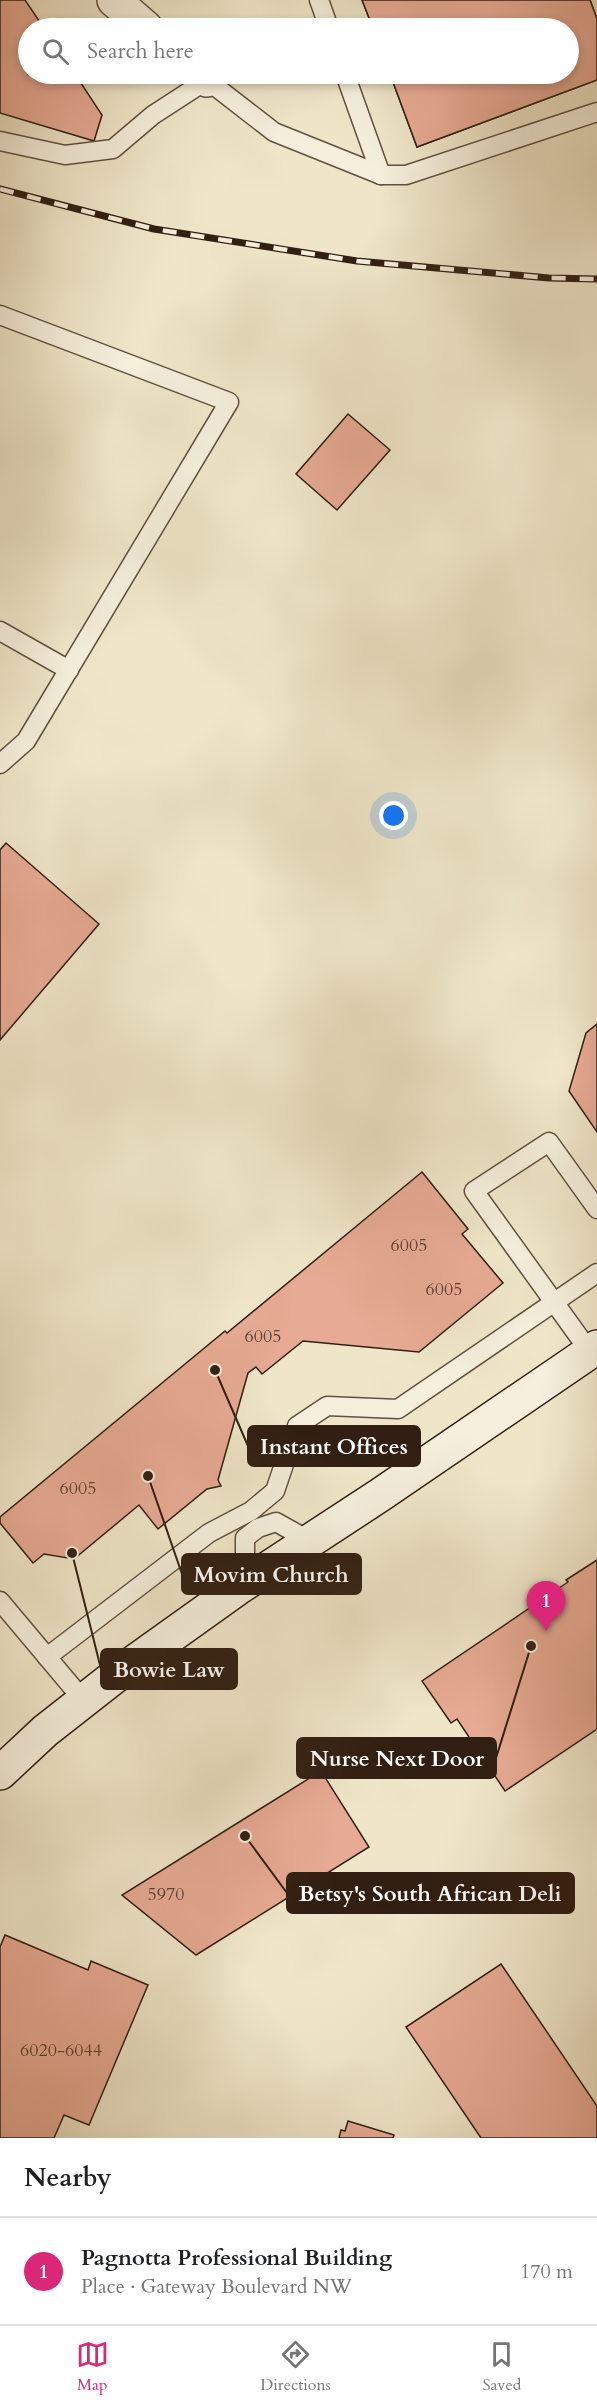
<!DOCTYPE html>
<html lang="en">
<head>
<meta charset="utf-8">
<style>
	:root { --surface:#fff; --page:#f2f2f2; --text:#202124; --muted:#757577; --line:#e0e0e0; --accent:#db2777 }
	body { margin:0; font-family:Cardo,serif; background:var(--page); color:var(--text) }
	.you { position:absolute; left:394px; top:816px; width:21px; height:21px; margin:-15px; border:4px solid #fff; border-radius:50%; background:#1a73e8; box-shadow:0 0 0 9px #1a73e833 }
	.badge { display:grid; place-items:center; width:39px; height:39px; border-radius:50%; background:var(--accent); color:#fff; font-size:20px; font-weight:700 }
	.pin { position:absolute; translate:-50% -50px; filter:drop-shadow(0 2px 3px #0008) }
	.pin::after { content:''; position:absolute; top:32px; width:21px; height:18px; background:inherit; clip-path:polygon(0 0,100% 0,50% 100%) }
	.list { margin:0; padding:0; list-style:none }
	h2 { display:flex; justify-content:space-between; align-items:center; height:78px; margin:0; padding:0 24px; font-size:26px }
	h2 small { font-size:20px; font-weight:400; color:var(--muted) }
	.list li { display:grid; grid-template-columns:39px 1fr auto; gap:18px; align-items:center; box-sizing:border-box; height:108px; padding:0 24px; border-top:2px solid var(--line) }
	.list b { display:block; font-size:22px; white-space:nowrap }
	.list p { margin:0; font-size:20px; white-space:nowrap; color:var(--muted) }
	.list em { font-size:20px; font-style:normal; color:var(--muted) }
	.icon { flex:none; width:33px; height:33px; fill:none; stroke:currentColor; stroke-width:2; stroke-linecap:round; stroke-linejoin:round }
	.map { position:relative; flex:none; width:597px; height:2138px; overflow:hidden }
	.search { position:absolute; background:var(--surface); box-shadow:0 3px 9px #0003; left:18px; right:18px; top:18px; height:66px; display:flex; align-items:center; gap:15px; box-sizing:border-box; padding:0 21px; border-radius:33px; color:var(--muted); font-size:22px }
	.sheet { height:186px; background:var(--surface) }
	nav { display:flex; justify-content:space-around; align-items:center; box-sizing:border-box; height:84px; border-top:2px solid var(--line); background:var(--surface); font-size:16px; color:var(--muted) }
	nav a { display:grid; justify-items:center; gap:3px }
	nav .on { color:var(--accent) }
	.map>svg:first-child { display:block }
</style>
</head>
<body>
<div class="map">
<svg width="597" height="2138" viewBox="0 0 597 2138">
	<rect width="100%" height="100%" fill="#efe6c9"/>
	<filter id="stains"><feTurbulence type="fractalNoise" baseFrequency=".00333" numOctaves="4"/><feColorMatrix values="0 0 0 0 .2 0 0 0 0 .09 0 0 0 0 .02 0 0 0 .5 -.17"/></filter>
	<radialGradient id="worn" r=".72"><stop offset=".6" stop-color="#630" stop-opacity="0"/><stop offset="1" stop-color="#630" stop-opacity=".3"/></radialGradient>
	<!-- building -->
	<g fill="#e7aa94" stroke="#311f13" stroke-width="1.5">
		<polygon points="0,0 25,0 44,28 28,28 28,74 75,74 102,115 94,141 0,113"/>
		<polygon points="362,0 590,0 597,19 597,80 417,147 390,74 568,74 568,28 373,28"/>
		<polygon points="362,0 590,0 597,19 597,80 417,147 390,74 568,74 568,28 373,28"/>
		<polygon points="348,414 390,450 337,510 296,474"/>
		<polygon points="6,843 99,924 0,1040 0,850"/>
		<polygon points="597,1024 597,1132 569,1091 586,1033"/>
		<polygon points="422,1172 468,1229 462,1234 503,1283 419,1352 303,1341 262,1374 256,1367 248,1373 218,1480 221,1486 207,1489 158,1529 139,1505 74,1559 44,1554 33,1563 0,1523 0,1517 225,1331 227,1333"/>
		<polygon points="597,1560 597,1729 505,1791 457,1719 451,1723 422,1681 568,1582 566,1580"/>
		<polygon points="321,1771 369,1847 196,1955 122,1895"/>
		<polygon points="5,1935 88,1970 91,1961 148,1985 89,2125 64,2115 54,2138 0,2138 0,1947"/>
		<polygon points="501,1964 597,2106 597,2138 481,2138 406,2027"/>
		<polygon points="348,2121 394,2135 393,2138 339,2138 341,2130 345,2131"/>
	</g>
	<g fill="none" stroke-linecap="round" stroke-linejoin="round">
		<!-- lane casing -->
		<g stroke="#605140" stroke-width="21">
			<g id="lane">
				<polyline points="319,0 329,28"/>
				<polyline points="345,74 381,175"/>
				<polyline points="0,141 65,155 113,149 153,115 207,80 274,132 381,175 406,175 597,112"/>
				<polyline points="0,315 229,402 26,741 0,764"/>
				<polyline points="0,631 69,670"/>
				<polyline points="590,1352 474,1191 549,1142 597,1209"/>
				<polyline points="238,1587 245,1565 245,1538 258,1528 276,1522 310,1541"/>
				<polyline points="0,1601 84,1701"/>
				<polyline points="47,1657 209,1533 251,1511 275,1491 297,1426 327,1406 398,1409 597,1273"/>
			</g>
		</g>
		<!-- street casing -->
		<g stroke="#605140" stroke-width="36">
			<g id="street">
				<polyline points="114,0 146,28"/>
				<polyline points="199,74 207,80"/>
			</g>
		</g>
		<!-- secondary casing -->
		<g stroke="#311f13" stroke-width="36">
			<polyline id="secondary" points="0,1773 45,1731 119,1673 238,1588 380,1495 597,1347"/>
		</g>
		<!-- lane -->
		<use href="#lane" stroke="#f5efdc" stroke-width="18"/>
		<!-- street -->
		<use href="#street" stroke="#f5efdc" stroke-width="33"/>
		<!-- secondary -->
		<use href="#secondary" stroke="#f5efdc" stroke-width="33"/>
		<!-- rail casing -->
		<g stroke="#311f13" stroke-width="7">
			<polyline id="rail" points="0,189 154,229 357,261 549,278 597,279"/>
		</g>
		<!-- rail -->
		<use href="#rail" stroke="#f5efdc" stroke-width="4.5" stroke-dasharray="14" stroke-linecap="butt"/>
	</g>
	<g text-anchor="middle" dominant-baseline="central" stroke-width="5" stroke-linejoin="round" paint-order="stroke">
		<!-- number labels -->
		<g font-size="18" fill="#5e4233">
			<text x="409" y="1245">6005</text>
			<text x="444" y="1289">6005</text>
			<text x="263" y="1336">6005</text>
			<text x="78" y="1488">6005</text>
			<text x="166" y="1894">5970</text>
			<text x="61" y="2050">6020-6044</text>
		</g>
	</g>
	<!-- callouts -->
	<path fill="none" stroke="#311f13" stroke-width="2" d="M215 1370L248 1446M148 1476L182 1574M72 1553L101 1669M531 1646L496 1758M245 1836L287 1893"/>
	<g fill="#311f13" stroke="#f5efdc" stroke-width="2">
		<circle cx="215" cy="1370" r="6"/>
		<circle cx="148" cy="1476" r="6"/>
		<circle cx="72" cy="1553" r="6"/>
		<circle cx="531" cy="1646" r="6"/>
		<circle cx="245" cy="1836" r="6"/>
	</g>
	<g fill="#311f13" stroke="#311f13" stroke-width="2">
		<rect x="248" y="1426" width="172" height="40" rx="6"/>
		<rect x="182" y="1554" width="179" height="40" rx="6"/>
		<rect x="101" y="1649" width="136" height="40" rx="6"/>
		<rect x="297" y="1738" width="199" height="40" rx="6"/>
		<rect x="287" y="1873" width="287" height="40" rx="6"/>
	</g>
	<g font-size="22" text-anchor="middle" font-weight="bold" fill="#fff">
		<text x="334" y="1454">Instant Offices</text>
		<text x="271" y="1582">Movim Church</text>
		<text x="169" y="1677">Bowie Law</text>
		<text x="397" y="1766">Nurse Next Door</text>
		<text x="430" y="1901">Betsy's South African Deli</text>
	</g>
	<rect width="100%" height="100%" filter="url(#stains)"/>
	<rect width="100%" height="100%" fill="url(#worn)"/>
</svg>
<div class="you"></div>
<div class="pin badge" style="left:546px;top:1631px">1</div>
<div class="search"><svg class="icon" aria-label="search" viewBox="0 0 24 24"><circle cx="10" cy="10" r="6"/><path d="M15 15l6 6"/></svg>Search here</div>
</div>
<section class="sheet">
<h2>Nearby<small></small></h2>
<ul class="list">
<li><span class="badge">1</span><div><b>Pagnotta Professional Building</b><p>Place · Gateway Boulevard NW</p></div><em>170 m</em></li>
</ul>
</section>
<nav>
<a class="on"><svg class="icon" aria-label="map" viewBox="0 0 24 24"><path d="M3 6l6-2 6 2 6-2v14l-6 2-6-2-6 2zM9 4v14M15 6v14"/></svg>Map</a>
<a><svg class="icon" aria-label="directions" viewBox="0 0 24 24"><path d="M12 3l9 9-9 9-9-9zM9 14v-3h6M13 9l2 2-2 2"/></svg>Directions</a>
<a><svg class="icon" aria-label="saved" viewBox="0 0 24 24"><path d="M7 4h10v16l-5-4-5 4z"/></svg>Saved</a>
</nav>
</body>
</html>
